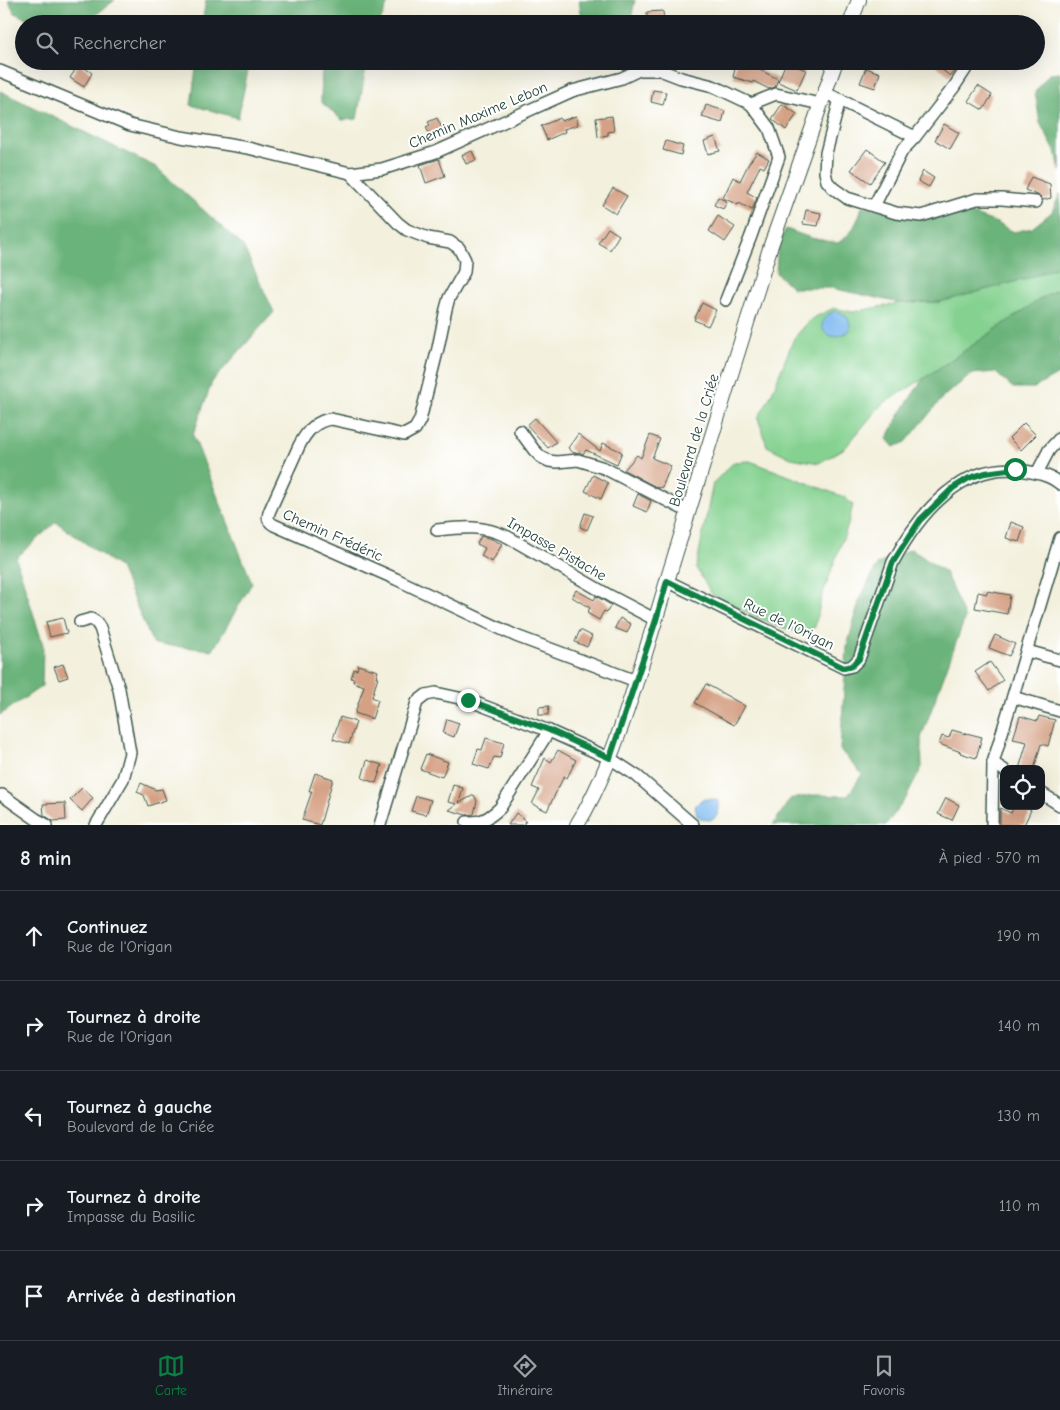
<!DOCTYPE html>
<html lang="fr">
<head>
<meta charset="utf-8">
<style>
	:root { --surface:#171b24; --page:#242831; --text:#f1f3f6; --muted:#9ea1a6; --line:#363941; --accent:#0b8043 }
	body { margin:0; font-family:"Comic Neue",sans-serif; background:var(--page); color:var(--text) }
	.controls { position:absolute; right:15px; bottom:15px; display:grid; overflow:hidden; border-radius:10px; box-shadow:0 5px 20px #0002 }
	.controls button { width:45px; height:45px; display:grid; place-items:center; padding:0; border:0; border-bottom:1px solid var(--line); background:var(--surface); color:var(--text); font:25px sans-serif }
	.stop { position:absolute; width:15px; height:15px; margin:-11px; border:4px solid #0b8043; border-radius:50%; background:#fff }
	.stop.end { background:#0b8043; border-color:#fff; box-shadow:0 1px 5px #0008 }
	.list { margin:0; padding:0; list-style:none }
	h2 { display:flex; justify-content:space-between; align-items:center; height:65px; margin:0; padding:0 20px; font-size:21px }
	h2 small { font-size:16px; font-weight:400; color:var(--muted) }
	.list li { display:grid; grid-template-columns:32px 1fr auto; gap:15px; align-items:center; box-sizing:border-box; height:90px; padding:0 20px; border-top:1px solid var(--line) }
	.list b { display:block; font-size:19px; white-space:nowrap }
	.list p { margin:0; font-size:16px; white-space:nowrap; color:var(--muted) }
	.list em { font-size:16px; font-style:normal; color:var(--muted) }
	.icon { flex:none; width:28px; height:28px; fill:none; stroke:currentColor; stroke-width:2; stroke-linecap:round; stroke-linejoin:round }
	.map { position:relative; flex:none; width:1060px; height:825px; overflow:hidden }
	.search { position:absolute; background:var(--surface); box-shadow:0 5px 20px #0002; left:15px; right:15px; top:15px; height:55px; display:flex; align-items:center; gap:12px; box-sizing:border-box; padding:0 18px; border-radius:28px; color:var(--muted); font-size:19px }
	.sheet { height:515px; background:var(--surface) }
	nav { display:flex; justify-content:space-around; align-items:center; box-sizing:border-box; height:70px; border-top:1px solid var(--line); background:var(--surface); font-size:14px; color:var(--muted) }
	nav a { display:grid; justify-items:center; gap:2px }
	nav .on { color:var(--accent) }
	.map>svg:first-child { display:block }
</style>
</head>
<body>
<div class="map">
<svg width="1060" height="825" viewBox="0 0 1060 825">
	<rect width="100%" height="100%" fill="#fff"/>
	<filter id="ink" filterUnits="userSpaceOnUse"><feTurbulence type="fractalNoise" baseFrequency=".02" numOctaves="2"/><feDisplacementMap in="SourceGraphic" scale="10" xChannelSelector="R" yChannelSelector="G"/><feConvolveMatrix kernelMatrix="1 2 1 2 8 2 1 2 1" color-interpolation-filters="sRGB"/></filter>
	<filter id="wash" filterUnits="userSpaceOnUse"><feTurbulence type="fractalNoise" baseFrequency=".0096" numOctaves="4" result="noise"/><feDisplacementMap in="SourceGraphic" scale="20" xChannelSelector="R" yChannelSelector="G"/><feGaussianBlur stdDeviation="1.12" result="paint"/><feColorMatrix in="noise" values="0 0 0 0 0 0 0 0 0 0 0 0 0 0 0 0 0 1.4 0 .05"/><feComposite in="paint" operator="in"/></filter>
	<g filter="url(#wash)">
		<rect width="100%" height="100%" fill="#f3f0dd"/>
		<!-- green -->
		<g fill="#84d190" stroke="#528762" fill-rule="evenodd">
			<path d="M1060,266V288L1042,298L923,379L881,405L845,448L819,463L791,458L767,446L758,418L771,395L794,338L811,319L834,308L853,312L900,303L940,302L1025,279ZM834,312H840L847,317V333L835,337L828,315Z"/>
			<polygon points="750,461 844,497 853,505 848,525 821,599 815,627 802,633 774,625 713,596 696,568 713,483 734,462"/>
		</g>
		<!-- forest -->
		<g fill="#6bb37a" stroke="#457857">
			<polygon points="8,0 115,0 84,24 38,24 15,13"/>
			<polygon points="206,0 389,0 379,24 273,24 258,22 257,24 202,24"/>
			<polygon points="579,0 635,0 630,24 583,24"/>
			<polygon points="197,61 250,61 238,118 191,105"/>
			<polygon points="322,61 367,61 357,119 342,120 321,102"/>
			<polygon points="1060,73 1060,171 1057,155 1040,123 1035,92 1049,74"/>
			<polygon points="0,91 156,167 243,246 274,312 212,382 193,435 252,583 213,650 153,644 120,568 56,522 16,558 43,645 42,686 0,715"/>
			<path d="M1060,194V266L1025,279L940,302L900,303L831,288H793L776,273L778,243L786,229L811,238L838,243C852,234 858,222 862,206L930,218L969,213L997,223L1014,232L1032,228L1052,212Z"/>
			<polygon points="1060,288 1060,373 1034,388 1013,388 995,372 972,374 944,396 906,442 894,447 887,439 901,412 923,379 1042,298"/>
			<polygon points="911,549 945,572 965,618 921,738 922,767 906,798 886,825 773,825 790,799 815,795 848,796 862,774 840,750 847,647 860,598 878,564"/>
		</g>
		<!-- water -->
		<g fill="#7ebaf0" stroke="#4e7c92">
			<path d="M835,311C845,313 851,319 850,330C827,348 809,322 835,311Z"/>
			<path d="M702,799H712L719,801C720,818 713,825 697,816L695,806Z"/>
		</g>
		<g id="blocks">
			<!-- building -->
			<g fill="#d5a185">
				<polygon points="663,11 664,24 652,24 651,22 647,22 647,12"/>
				<polygon points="737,61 757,64 756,68 778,79 775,87 769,89 753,81 753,83 733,77"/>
				<polygon points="941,61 962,61 950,76 937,66"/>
				<polygon points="786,62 806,70 797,90 778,82"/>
				<polygon points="79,64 92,73 84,87 70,78"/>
				<polygon points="866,68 880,73 875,88 860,83"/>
				<polygon points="978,86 992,95 983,110 968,101"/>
				<polygon points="653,90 666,92 663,105 651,102"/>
				<polygon points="782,104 797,114 786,130 772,119"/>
				<polygon points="706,105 725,111 722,123 702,117"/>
				<polygon points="576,116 578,125 564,129 565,132 547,140 541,126 560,118 561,121"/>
				<polygon points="612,116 614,131 608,132 608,135 598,137 596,118"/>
				<polygon points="437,118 442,128 429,134 426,127 430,125 428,122"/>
				<polygon points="944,124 959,133 950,149 935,140"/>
				<polygon points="715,137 720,151 708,154 704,141"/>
				<polygon points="666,141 683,146 681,155 663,150"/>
				<polygon points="867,149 885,162 870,183 851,170"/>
				<polygon points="472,151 476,160 466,164 462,155"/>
				<polygon points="757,152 769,159 764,168 760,166 747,192 757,198 752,210 739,203 738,205 723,198 733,177 740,181 749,163"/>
				<polygon points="439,159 445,176 426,183 420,165"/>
				<polygon points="923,171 934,178 929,187 918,181"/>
				<polygon points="1031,177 1050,184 1051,198 1043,200 1040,196 1025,190"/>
				<polygon points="613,188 627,196 616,214 602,205"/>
				<polygon points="718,197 727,202 723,209 714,205"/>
				<polygon points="806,210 821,213 818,226 803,224"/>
				<polygon points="718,216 735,227 725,242 709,231"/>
				<polygon points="608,228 619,235 610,250 598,243"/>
				<polygon points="702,303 716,310 708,326 694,320"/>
				<polygon points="535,418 556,442 548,448 527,425"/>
				<polygon points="1024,423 1036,435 1021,450 1009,438"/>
				<polygon points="578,434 600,451 603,443 622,452 617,464 586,450 583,454 580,452 574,453 568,448"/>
				<polygon points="650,435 660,439 652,458 671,466 662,487 658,488 624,470 637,455 641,458"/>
				<polygon points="593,475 608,483 601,499 585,491"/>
				<polygon points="638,494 651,501 647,512 633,506"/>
				<polygon points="585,513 593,516 587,530 580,527"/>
				<polygon points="1011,522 1024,527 1019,542 1006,538"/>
				<polygon points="481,536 492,539 502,544 492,562 481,556 485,548 477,544"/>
				<polygon points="576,590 594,600 596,596 611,605 607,612 604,611 599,620 587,613 590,608 572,597"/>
				<polygon points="987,591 1010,595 1007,614 975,608 978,592 987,594"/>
				<polygon points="63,618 67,633 50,637 46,622"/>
				<polygon points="620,618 631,624 627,633 615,628"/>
				<polygon points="580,630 592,636 587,647 575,642"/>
				<polygon points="995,635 1015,644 1009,656 989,648"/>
				<polygon points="990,662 1003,680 989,691 975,672"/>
				<polygon points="63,664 68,677 59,680 54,667"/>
				<polygon points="358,665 378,671 376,677 378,677 372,697 378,700 372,719 355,713 364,686 353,682 354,679 351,678 354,669 357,670"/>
				<polygon points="706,684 745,706 734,725 695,703"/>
				<polygon points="549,706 548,715 539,715 539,707"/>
				<polygon points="1020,716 1037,721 1039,716 1055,720 1048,746 1041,744 1034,769 1019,769 1027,742 1013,739"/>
				<polygon points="340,717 356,722 349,744 333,739"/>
				<polygon points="447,719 459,723 454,737 443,733"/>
				<polygon points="952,730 966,734 966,733 982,737 976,758 960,753 961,752 939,744 942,736 949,738"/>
				<polygon points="486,738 504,743 500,758 494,757 489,769 473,764 478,749 482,750"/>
				<polygon points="558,750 576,760 567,778 564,776 547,811 532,804 539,790 532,787 545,758 551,762"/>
				<polygon points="426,754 448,762 442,777 420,769"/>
				<polygon points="367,760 382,765 376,783 362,778"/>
				<polygon points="315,773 333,779 320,825 302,820 312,791 309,791"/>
				<polygon points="141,783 156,790 162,789 166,800 148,806 144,795 137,792"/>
				<polygon points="453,785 463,788 459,803 474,795 477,801 474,814 466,815 449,810 457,804 448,802"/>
				<polygon points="82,788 93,798 82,811 70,800"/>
				<polygon points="416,796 431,800 426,815 411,811"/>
				<polygon points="946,798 959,805 952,820 938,814"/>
				<polygon points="65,803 66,820 53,821 44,815 43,804"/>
				<polygon points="1014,806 1024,806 1031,810 1024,825 1000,825 1000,808 1011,813"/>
				<polygon points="516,813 526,821 523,825 508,825"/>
			</g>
		</g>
	</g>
	<g filter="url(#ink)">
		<use href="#blocks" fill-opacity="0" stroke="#3f584d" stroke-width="1"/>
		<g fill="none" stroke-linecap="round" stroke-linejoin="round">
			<!-- minor casing -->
			<g stroke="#3f584d" stroke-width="14">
				<g id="minor">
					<polyline points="0,71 130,125 181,137 248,148 350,173 382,169 436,152 572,91 622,78 639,70 660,70 681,78 713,86 751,104 776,94 820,104"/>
					<polyline points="824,92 915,137 954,87 971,61"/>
					<polyline points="840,99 826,153 825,172 827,181 833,188 847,198 896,213 921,216 977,199 1002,199 1036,202"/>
					<path d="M350,173L398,223L407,230L428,238L450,242L459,248L465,260L464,272L449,298L446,309L438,348L420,420L415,429L404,435L331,419C315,421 306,432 299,446L270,510C267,517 267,521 274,525L396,579L516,636L636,681"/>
					<polyline points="874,206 902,151 915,137"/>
					<polyline points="726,300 751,236 779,157 769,128 751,104"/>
					<polyline points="520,431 534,450 541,457 549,461 557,462 578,460 604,468 689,512"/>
					<polyline points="1037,473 1049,450 1060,438"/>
					<path d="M437,530C464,527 483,525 508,537L610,596L656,620"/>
					<path d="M667,581L844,668L852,666L859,659L893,562C919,514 963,459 1025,471C1037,473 1050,475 1060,484"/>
					<polyline points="80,622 91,619 96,622 100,628 119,689 130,753 123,779 96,825"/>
					<polyline points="1027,651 1060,660"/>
					<polyline points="1013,697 1060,711"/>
					<polyline points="993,763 1004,770"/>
					<polyline points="1041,793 1060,805"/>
					<polyline points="2,795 36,819 47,825"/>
					<path d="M467,822C482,823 489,818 500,808L549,731"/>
					<polyline points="380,825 417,702 426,695 436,693 468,700 549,731 611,759 637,776 693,825"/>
					<polyline points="992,825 993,763 1060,538"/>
				</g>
			</g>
			<!-- major casing -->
			<g stroke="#3f584d" stroke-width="16">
				<g id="major">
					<polyline points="850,24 859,0"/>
					<path d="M577,825C602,784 617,740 632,695C644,657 656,619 667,581L771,245L836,61"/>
				</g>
			</g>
			<!-- minor -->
			<use href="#minor" stroke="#fff" stroke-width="11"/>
			<!-- major -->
			<use href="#major" stroke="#fff" stroke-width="14"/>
		</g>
	</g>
	<g fill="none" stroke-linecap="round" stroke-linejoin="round" filter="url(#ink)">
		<!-- route -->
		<polyline stroke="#0b8043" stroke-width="6" points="468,700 549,730 610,758 656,620 667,581 844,668 852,666 859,659 893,562 920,520 953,488 969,478 985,473 1015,469"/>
	</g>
	<g text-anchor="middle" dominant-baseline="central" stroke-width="4" stroke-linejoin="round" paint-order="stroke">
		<!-- street labels -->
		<g font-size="15" fill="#1f3d34" stroke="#fff">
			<text transform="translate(478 115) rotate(-23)">Chemin Maxime Lebon</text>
			<text transform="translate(694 440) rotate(-73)">Boulevard de la Criée</text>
			<text transform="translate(333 535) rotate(24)">Chemin Frédéric</text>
			<text transform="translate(557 549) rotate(30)">Impasse Pistache</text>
			<text transform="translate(789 624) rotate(26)">Rue de l'Origan</text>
		</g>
	</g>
</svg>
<div class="controls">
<button><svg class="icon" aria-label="locate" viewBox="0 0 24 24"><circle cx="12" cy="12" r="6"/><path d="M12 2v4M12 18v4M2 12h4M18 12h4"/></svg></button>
</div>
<div class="stop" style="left:1015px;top:469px"></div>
<div class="stop end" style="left:468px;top:700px"></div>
<div class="search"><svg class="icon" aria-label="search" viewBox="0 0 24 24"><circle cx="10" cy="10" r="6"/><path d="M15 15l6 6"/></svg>Rechercher</div>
</div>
<section class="sheet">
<h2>8 min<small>À pied · 570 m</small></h2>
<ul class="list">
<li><svg class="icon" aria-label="ahead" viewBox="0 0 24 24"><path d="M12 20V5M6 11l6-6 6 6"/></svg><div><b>Continuez</b><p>Rue de l'Origan</p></div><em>190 m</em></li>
<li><svg class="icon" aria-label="right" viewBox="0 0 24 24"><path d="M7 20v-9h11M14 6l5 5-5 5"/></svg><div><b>Tournez à droite</b><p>Rue de l'Origan</p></div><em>140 m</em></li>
<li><svg class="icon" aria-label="left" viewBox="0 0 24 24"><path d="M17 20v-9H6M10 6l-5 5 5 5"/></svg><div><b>Tournez à gauche</b><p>Boulevard de la Criée</p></div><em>130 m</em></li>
<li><svg class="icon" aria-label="right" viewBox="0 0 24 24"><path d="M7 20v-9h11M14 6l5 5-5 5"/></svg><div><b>Tournez à droite</b><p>Impasse du Basilic</p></div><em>110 m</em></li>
<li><svg class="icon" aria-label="arrive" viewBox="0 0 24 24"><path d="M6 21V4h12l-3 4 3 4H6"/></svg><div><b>Arrivée à destination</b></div></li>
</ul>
</section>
<nav>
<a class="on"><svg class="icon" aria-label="map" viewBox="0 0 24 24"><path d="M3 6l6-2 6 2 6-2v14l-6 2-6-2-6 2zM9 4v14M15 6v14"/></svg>Carte</a>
<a><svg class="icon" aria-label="directions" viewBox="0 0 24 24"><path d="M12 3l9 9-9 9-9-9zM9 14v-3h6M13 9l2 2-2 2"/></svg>Itinéraire</a>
<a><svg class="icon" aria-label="saved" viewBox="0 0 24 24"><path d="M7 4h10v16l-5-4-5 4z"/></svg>Favoris</a>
</nav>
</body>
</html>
